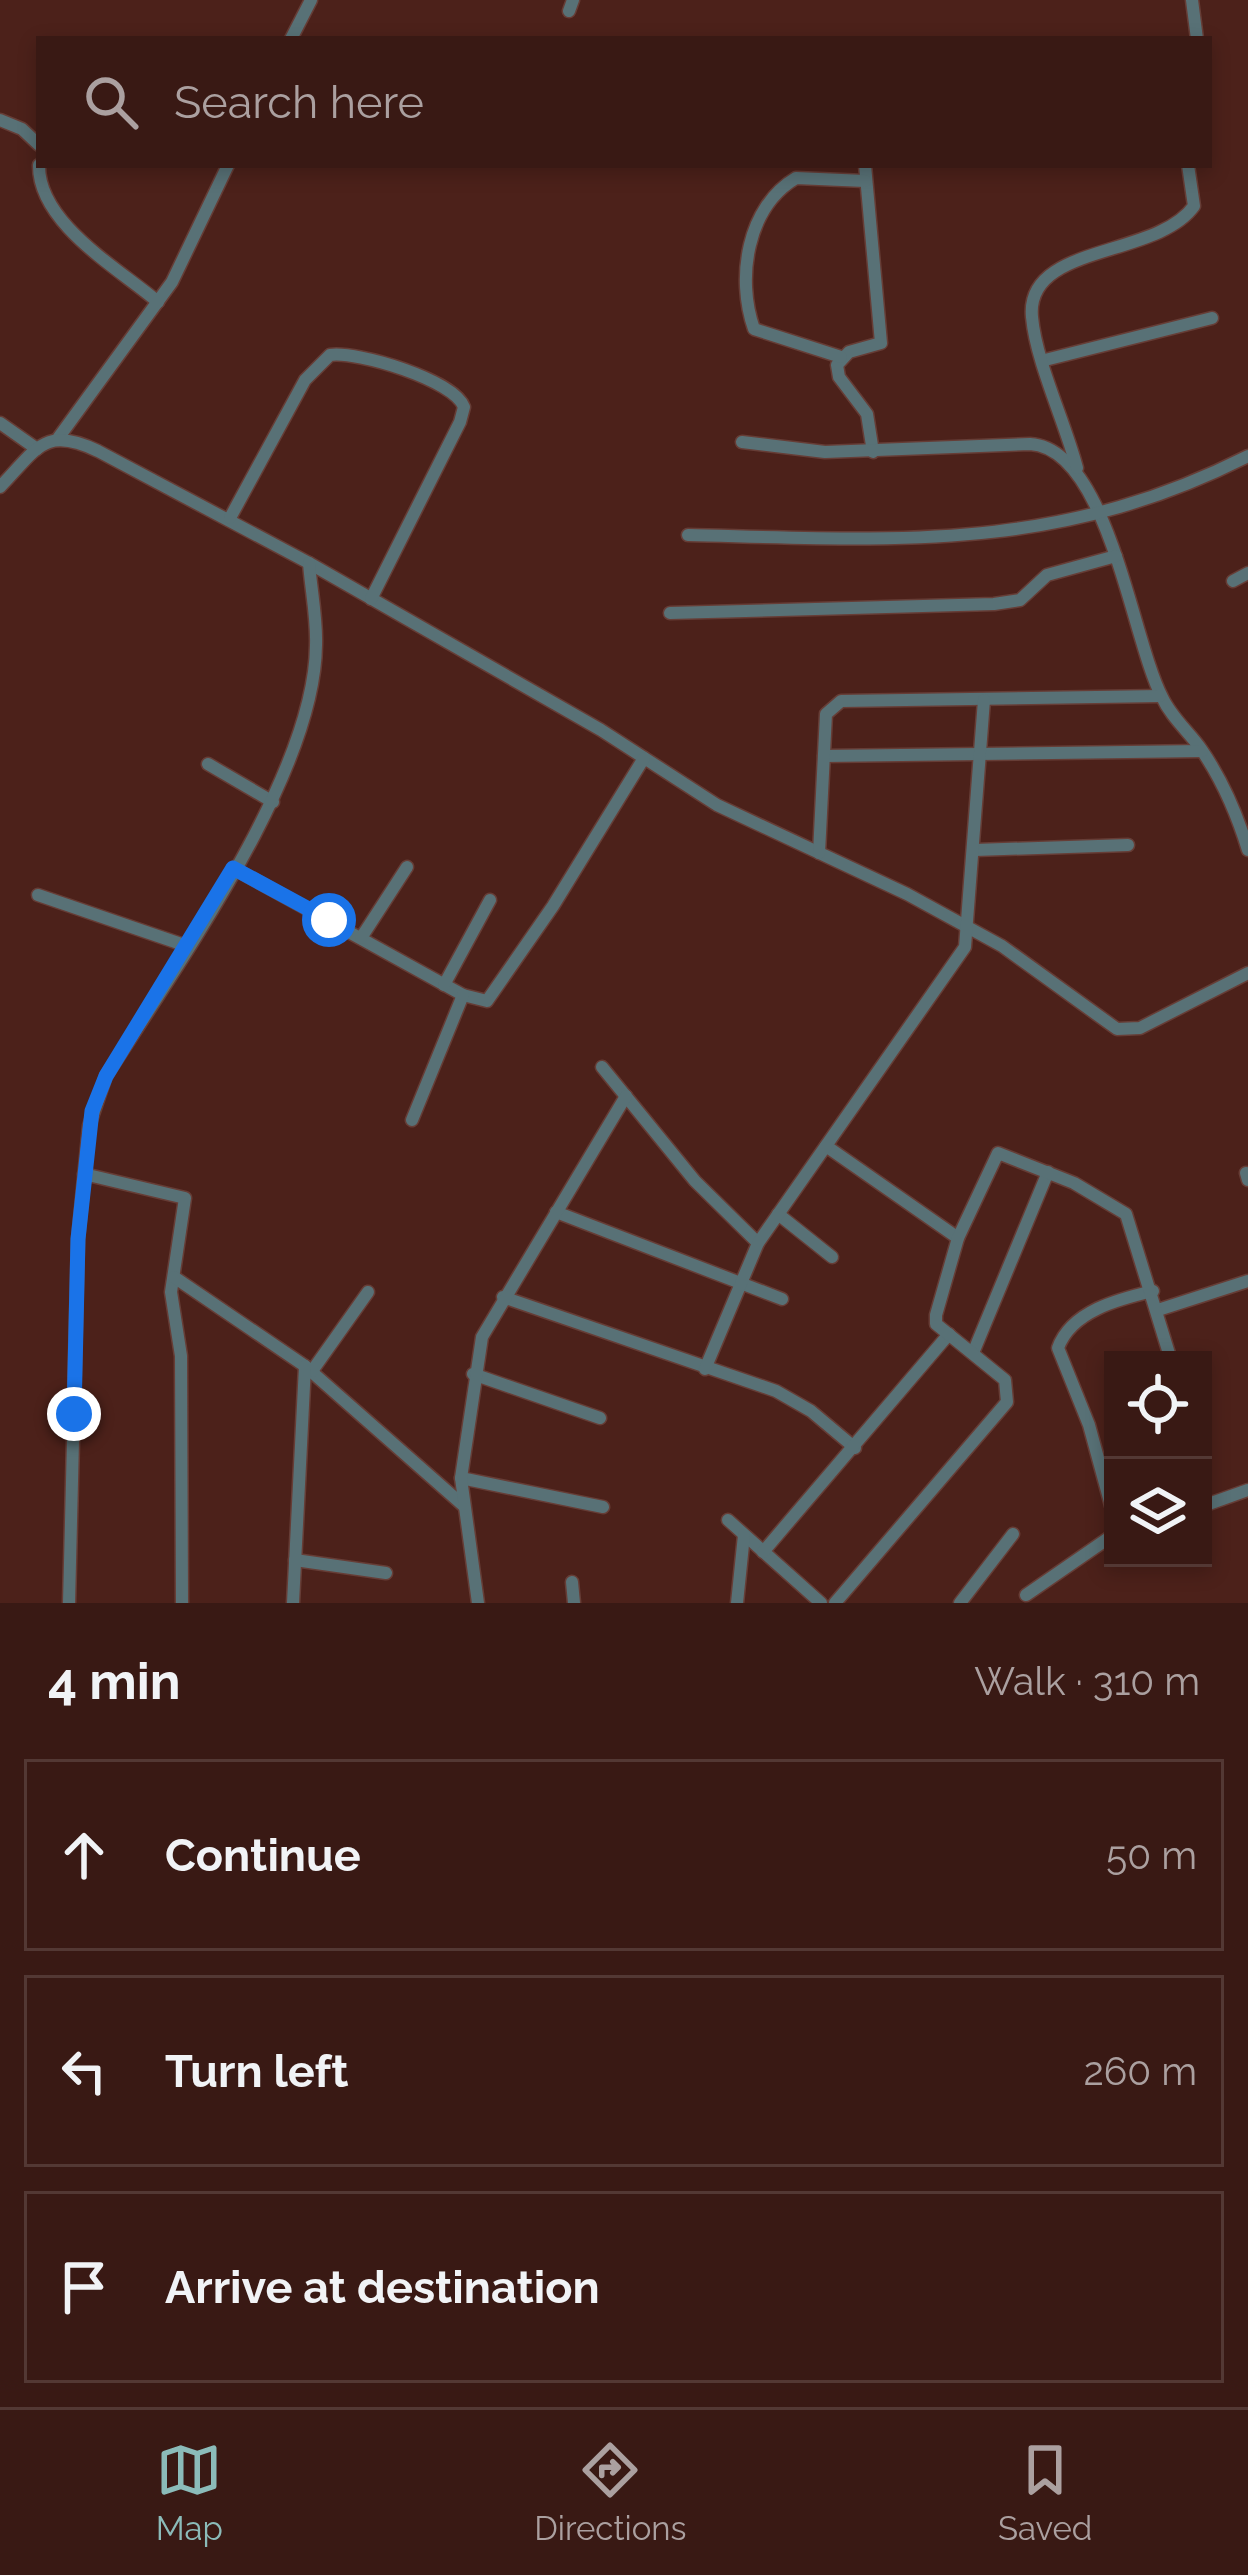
<!DOCTYPE html>
<html lang="en">
<head>
<meta charset="utf-8">
<style>
	:root { --surface:#391914; --page:#40221d; --text:#f1f3f6; --muted:#aba0a0; --line:#533834; --accent:#8bbbb9 }
	body { margin:0; font-family:Raleway,sans-serif; background:var(--page); color:var(--text) }
	.controls { position:absolute; right:36px; bottom:36px; display:grid; overflow:hidden; border-radius:0px; box-shadow:0 6px 18px #0003 }
	.controls button { width:108px; height:108px; display:grid; place-items:center; padding:0; border:0; border-bottom:3px solid var(--line); background:var(--surface); color:var(--text); font:60px sans-serif }
	.stop { position:absolute; width:36px; height:36px; margin:-27px; border:9px solid #1a73e8; border-radius:50%; background:#fff }
	.stop.end { background:#1a73e8; border-color:#fff; box-shadow:0 3px 12px #0008 }
	.list { margin:0; padding:0; list-style:none }
	h2 { display:flex; justify-content:space-between; align-items:center; height:156px; margin:0; padding:0 48px; font-size:51px }
	h2 small { font-size:39px; font-weight:400; color:var(--muted) }
	.list li { display:grid; grid-template-columns:78px 1fr auto; gap:36px; align-items:center; box-sizing:border-box; height:192px; margin:0 24px 24px; padding:0 24px; border:3px solid var(--line); border-radius:0px }
	.list b { display:block; font-size:45px; white-space:nowrap }
	.list em { font-size:39px; font-style:normal; color:var(--muted) }
	.icon { flex:none; width:66px; height:66px; fill:none; stroke:currentColor; stroke-width:2; stroke-linecap:round; stroke-linejoin:round }
	.map { position:relative; flex:none; width:1248px; height:1603px; overflow:hidden }
	.search { position:absolute; background:var(--surface); box-shadow:0 6px 18px #0003; left:36px; right:36px; top:36px; height:132px; display:flex; align-items:center; gap:30px; box-sizing:border-box; padding:0 42px; border-radius:0px; color:var(--muted); font-size:45px }
	.sheet { height:804px; background:var(--surface) }
	nav { display:flex; justify-content:space-around; align-items:center; box-sizing:border-box; height:168px; border-top:3px solid var(--line); background:var(--surface); font-size:33px; color:var(--muted) }
	nav a { display:grid; justify-items:center; gap:6px }
	nav .on { color:var(--accent) }
	.map>svg:first-child { display:block }
</style>
</head>
<body>
<div class="map">
<svg width="1248" height="1603" viewBox="0 0 1248 1603">
	<rect width="100%" height="100%" fill="#4c211a"/>
	<g fill="none" stroke-linecap="round" stroke-linejoin="round">
		<!-- street casing -->
		<g stroke="#663d36" stroke-width="15">
			<g id="street">
				<polyline points="1192,0 1197,39"/>
				<polyline points="569,11 573,0"/>
				<polyline points="291,39 311,0"/>
				<polyline points="0,120 22,129 39,145"/>
				<path d="M39,165C38,223 118,268 158,302"/>
				<polyline points="865,165 881,343 849,352 837,365 839,377 867,414 873,452"/>
				<path d="M841,357L754,329C736,278 747,207 796,178L865,181"/>
				<polyline points="1045,360 1212,318"/>
				<polyline points="0,423 37,449"/>
				<polyline points="59,437 172,282 228,165"/>
				<path d="M742,442L825,452L1030,444C1108,448 1132,640 1162,697C1171,717 1189,732 1201,749C1223,781 1237,814 1248,850"/>
				<path d="M1077,468C1065,422 1036,362 1032,317C1025,243 1156,259 1194,206L1188,165"/>
				<path d="M0,487C37,449 44,425 98,451L309,563L601,730L717,805L907,894L1002,946L1117,1029L1140,1028L1248,973"/>
				<path d="M230,518L305,380L330,355C358,351 454,380 464,407L460,422L371,599"/>
				<path d="M688,535C896,540 1056,553 1248,456"/>
				<polyline points="1233,581 1248,573"/>
				<polyline points="670,613 994,604 1020,600 1047,575 1116,556"/>
				<polyline points="824,756 1202,751"/>
				<polyline points="208,764 273,802"/>
				<polyline points="975,850 1128,845"/>
				<polyline points="819,853 826,714 841,701 1160,696"/>
				<polyline points="233,868 463,995 487,1001 553,906 644,758"/>
				<polyline points="38,895 187,946"/>
				<polyline points="361,938 407,867"/>
				<polyline points="444,985 490,900"/>
				<polyline points="602,1067 695,1181 758,1243"/>
				<polyline points="412,1120 463,995"/>
				<polyline points="826,1146 958,1238"/>
				<polyline points="1246,1173 1248,1180"/>
				<polyline points="84,1174 185,1198 171,1292 181,1356 182,1603"/>
				<polyline points="556,1212 782,1299"/>
				<polyline points="778,1214 832,1257"/>
				<polyline points="174,1277 305,1366 464,1506"/>
				<polyline points="503,1297 776,1391 811,1411 855,1448"/>
				<polyline points="1158,1310 1248,1281"/>
				<polyline points="973,1353 1048,1172"/>
				<polyline points="705,1369 758,1243 965,947 984,700"/>
				<polyline points="312,1371 368,1292"/>
				<polyline points="473,1374 600,1418"/>
				<polyline points="461,1478 603,1507"/>
				<polyline points="1203,1506 1248,1490"/>
				<path d="M1113,1513L1089,1425L1058,1348C1071,1311 1119,1299 1153,1291"/>
				<polyline points="728,1520 821,1603"/>
				<polyline points="763,1552 949,1334"/>
				<polyline points="295,1560 386,1573"/>
				<polyline points="572,1582 574,1603"/>
				<polyline points="1026,1595 1113,1535"/>
				<path d="M69,1603L78,1239L89,1126L106,1076C176,966 315,774 316,645C317,618 311,590 309,563"/>
				<polyline points="293,1603 305,1366"/>
				<polyline points="478,1603 461,1478 482,1337 626,1096"/>
				<polyline points="737,1603 744,1535"/>
				<polyline points="835,1603 1007,1402 1005,1380 936,1324 936,1315 958,1238 998,1153 1074,1183 1126,1214 1171,1360"/>
				<polyline points="960,1603 1013,1534"/>
			</g>
		</g>
		<!-- street -->
		<use href="#street" stroke="#587176" stroke-width="12"/>
	</g>
	<g fill="none" stroke-linecap="round" stroke-linejoin="round">
		<!-- route -->
		<polyline stroke="#1a73e8" stroke-width="15" points="74,1414 78,1239 92,1111 106,1076 233,868 329,920"/>
	</g>
</svg>
<div class="controls">
<button><svg class="icon" aria-label="locate" viewBox="0 0 24 24"><circle cx="12" cy="12" r="6"/><path d="M12 2v4M12 18v4M2 12h4M18 12h4"/></svg></button>
<button><svg class="icon" aria-label="layers" viewBox="0 0 24 24"><path d="M12 4l9 5-9 5-9-5zM3 14l9 5 9-5"/></svg></button>
</div>
<div class="stop" style="left:329px;top:920px"></div>
<div class="stop end" style="left:74px;top:1414px"></div>
<div class="search"><svg class="icon" aria-label="search" viewBox="0 0 24 24"><circle cx="10" cy="10" r="6"/><path d="M15 15l6 6"/></svg>Search here</div>
</div>
<section class="sheet">
<h2>4 min<small>Walk · 310 m</small></h2>
<ul class="list">
<li><svg class="icon" aria-label="ahead" viewBox="0 0 24 24"><path d="M12 20V5M6 11l6-6 6 6"/></svg><div><b>Continue</b></div><em>50 m</em></li>
<li><svg class="icon" aria-label="left" viewBox="0 0 24 24"><path d="M17 20v-9H6M10 6l-5 5 5 5"/></svg><div><b>Turn left</b></div><em>260 m</em></li>
<li><svg class="icon" aria-label="arrive" viewBox="0 0 24 24"><path d="M6 21V4h12l-3 4 3 4H6"/></svg><div><b>Arrive at destination</b></div></li>
</ul>
</section>
<nav>
<a class="on"><svg class="icon" aria-label="map" viewBox="0 0 24 24"><path d="M3 6l6-2 6 2 6-2v14l-6 2-6-2-6 2zM9 4v14M15 6v14"/></svg>Map</a>
<a><svg class="icon" aria-label="directions" viewBox="0 0 24 24"><path d="M12 3l9 9-9 9-9-9zM9 14v-3h6M13 9l2 2-2 2"/></svg>Directions</a>
<a><svg class="icon" aria-label="saved" viewBox="0 0 24 24"><path d="M7 4h10v16l-5-4-5 4z"/></svg>Saved</a>
</nav>
</body>
</html>
